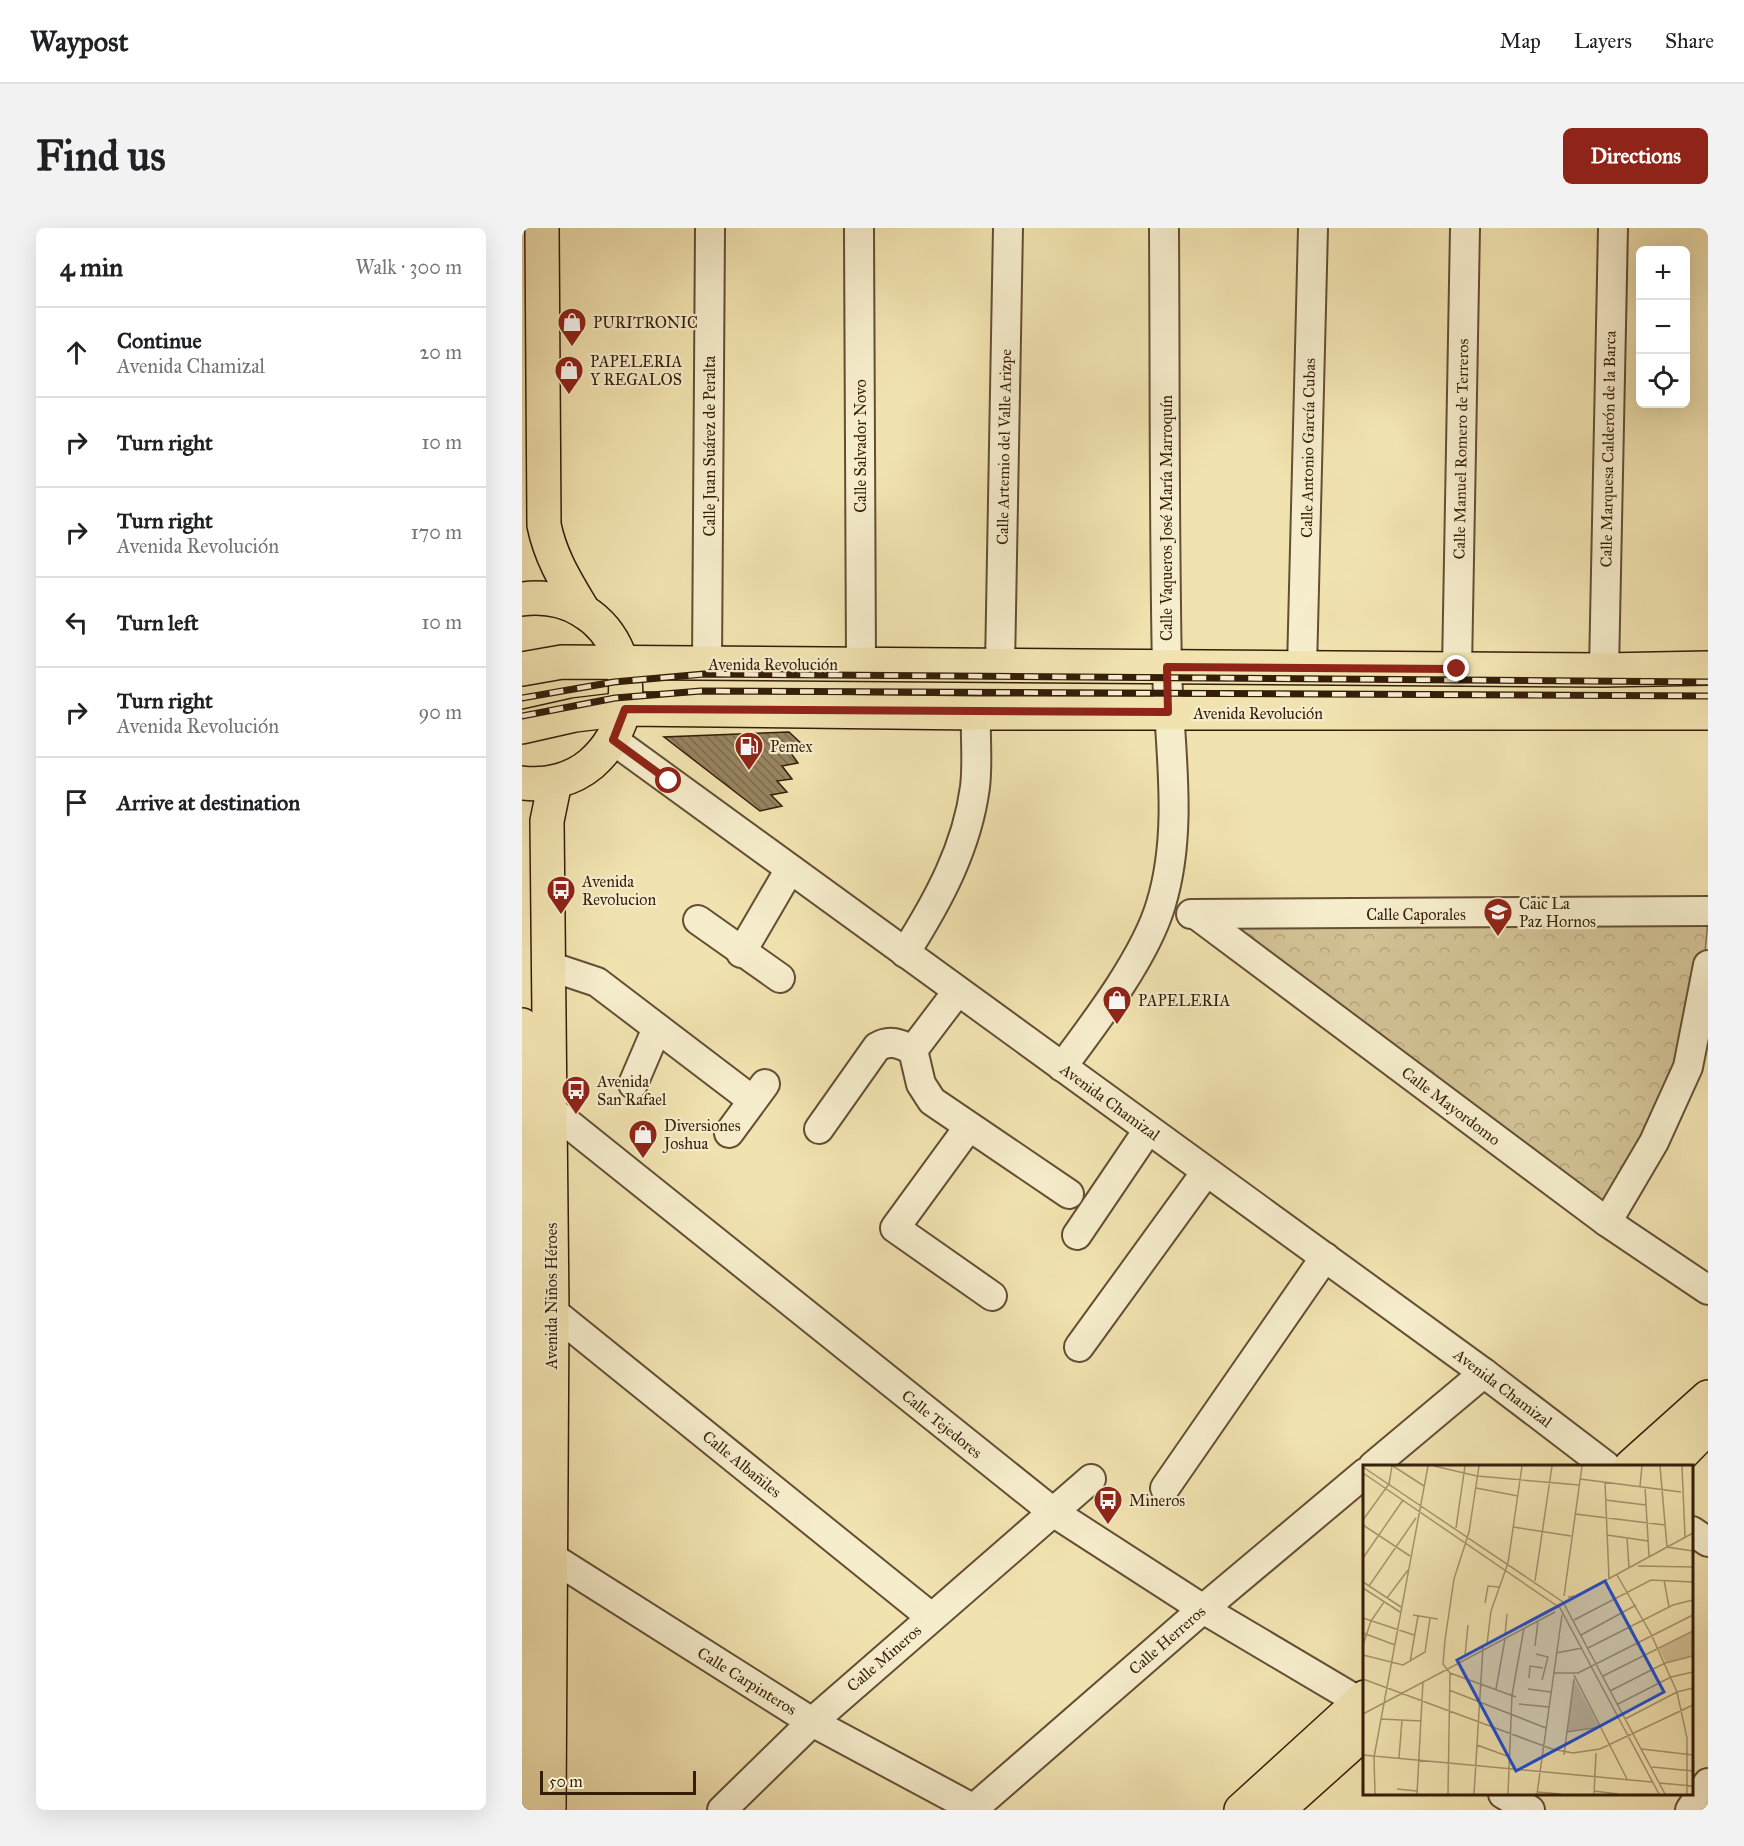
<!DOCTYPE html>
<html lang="en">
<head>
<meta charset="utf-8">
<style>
	:root { --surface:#fff; --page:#f2f2f2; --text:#202124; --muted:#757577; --line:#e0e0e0; --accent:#8f2418 }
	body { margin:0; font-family:"IM FELL Great Primer",serif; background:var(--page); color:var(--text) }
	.controls { position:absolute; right:18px; top:18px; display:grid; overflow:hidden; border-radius:9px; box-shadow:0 6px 24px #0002 }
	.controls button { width:54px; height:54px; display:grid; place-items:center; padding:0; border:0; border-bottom:2px solid var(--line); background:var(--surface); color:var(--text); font:30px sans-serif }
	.scale { position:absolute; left:18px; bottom:15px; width:156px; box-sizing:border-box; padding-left:6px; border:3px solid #351d0a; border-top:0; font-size:16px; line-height:21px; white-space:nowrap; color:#351d0a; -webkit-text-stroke:4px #f6edcc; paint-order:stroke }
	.stop { position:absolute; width:18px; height:18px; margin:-14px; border:4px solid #8f2418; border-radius:50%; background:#fff }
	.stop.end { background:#8f2418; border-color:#fff; box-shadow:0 2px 6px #0008 }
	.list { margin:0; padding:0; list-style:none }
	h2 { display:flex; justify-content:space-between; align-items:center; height:78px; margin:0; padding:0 24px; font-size:26px }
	h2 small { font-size:20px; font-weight:400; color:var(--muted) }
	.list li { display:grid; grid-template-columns:39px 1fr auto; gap:18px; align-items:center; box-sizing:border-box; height:90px; padding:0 24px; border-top:2px solid var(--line) }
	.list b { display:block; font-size:22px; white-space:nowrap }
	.list p { margin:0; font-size:20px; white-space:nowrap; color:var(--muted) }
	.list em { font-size:20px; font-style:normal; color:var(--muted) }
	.icon { flex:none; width:33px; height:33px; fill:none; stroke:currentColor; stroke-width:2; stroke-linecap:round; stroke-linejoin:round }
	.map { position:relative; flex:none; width:1186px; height:1582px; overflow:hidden; border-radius:9px }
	header { display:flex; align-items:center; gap:36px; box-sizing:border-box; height:84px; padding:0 30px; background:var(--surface); border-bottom:2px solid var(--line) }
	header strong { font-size:28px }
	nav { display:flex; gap:33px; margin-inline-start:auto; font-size:21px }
	.intro { display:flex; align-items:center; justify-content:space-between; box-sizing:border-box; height:144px; padding:0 36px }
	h1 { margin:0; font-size:42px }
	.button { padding:15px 27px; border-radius:9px; background:var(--accent); color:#fff; font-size:21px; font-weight:700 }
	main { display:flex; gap:36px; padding:0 36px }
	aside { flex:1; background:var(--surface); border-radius:9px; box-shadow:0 6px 24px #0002 }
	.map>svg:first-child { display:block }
</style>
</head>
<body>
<header>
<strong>Waypost</strong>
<nav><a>Map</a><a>Layers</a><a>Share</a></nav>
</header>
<div class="intro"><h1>Find us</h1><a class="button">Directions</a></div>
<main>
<aside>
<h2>4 min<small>Walk · 300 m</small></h2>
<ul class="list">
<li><svg class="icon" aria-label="ahead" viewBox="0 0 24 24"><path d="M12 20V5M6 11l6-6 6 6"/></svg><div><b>Continue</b><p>Avenida Chamizal</p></div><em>20 m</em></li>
<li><svg class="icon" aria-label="right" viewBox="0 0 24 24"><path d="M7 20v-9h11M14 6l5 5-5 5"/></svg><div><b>Turn right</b></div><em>10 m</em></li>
<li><svg class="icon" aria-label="right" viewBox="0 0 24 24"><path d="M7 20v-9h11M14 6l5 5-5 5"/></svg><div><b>Turn right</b><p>Avenida Revolución</p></div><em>170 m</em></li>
<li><svg class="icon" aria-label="left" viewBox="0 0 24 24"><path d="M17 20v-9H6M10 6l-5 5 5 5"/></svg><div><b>Turn left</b></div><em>10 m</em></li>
<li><svg class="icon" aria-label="right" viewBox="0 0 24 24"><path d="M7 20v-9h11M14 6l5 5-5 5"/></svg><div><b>Turn right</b><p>Avenida Revolución</p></div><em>90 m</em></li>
<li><svg class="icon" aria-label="arrive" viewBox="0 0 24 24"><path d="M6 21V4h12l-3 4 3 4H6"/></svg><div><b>Arrive at destination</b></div></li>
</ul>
</aside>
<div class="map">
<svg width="1186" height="1582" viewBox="0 0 1186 1582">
	<defs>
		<pattern id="park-crowns" width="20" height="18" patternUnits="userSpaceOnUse" patternTransform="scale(1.5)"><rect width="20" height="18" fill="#d1c194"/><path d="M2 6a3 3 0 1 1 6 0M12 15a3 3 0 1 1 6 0" fill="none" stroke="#b4a57e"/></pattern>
		<pattern id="building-back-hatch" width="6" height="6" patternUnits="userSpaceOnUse" patternTransform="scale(1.5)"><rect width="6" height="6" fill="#978460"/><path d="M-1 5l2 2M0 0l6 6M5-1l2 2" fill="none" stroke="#7c6b4d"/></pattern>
	</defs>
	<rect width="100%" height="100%" fill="#f1e3b0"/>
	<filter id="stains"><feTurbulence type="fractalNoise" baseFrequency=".00333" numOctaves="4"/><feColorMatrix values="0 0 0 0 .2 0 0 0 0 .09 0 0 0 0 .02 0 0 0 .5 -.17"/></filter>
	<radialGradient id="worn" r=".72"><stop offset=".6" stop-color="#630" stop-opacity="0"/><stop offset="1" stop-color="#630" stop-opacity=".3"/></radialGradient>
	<!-- park -->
	<polygon fill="url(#park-crowns)" stroke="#836f4f" stroke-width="1.5" points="676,688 1186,692 1180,758 1164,837 1086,987"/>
	<!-- building -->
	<polygon fill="url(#building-back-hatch)" stroke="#351d0a" stroke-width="1.5" points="267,504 282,518 266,521 276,535 260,538 270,551 255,553 265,564 249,567 260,578 238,583 142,509"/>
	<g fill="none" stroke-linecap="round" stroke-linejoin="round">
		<!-- minor casing -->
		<g stroke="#644e34" stroke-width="32">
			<g id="minor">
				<polyline points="337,0 339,437"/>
				<polyline points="185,436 188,0"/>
				<polyline points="478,438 486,0"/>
				<polyline points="780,440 791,0"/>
				<polyline points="935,441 943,0"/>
				<polyline points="1082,442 1091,0"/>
				<polyline points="91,512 962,1145 1084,1238"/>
				<polyline points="669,686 1186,683"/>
				<polyline points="676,688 1085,994 1186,1062"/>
				<polyline points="176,692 258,750"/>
				<polyline points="219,725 268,641"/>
				<path d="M383,725C416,673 445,620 453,559C456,535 453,509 454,485"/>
				<polyline points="27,738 75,754 230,872"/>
				<polyline points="391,822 435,764"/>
				<path d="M540,839C573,795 624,728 639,676C662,600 647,518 645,441C642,294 643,147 642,0"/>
				<polyline points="111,856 135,800"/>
				<polyline points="28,881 531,1284 681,1381 843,1477"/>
				<polyline points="446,900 373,1000 470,1068"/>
				<path d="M297,901L355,819C368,811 378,816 391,822L399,856L410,873L547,966"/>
				<polyline points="207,905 243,856"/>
				<polyline points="1085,994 1132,914 1166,839 1186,737"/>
				<polyline points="555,1007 626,902"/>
				<polyline points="30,1083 409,1389"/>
				<polyline points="557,1119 684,944"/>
				<polyline points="851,1238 962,1145"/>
				<polyline points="643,1260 803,1029"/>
				<polyline points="1170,1303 1186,1314"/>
				<polyline points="12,1318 290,1494 454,1582"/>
				<polyline points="981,1566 1008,1582"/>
				<polyline points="200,1582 290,1494 569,1251"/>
				<polyline points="450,1582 681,1381 843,1245"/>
				<polyline points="1168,1582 1186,1555"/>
			</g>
		</g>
		<!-- major casing -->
		<g stroke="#351d0a" stroke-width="36">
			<g id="major">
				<path d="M20,0L22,297C29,331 45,355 62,384"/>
				<path d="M0,371C96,359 139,475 69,536C50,552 24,558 0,555"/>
				<polyline points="0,441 40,434 1082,442 1186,440"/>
				<polyline points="0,499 53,487 103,481 454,485 1186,485"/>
				<polyline points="0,797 3,1582"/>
				<polyline points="1109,1238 1186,1169"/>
				<polyline points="1148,1238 1186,1199"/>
				<polyline points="27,1582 30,1083 25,593 33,554"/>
				<polyline points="719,1582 843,1469"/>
				<polyline points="756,1582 843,1504"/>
			</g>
		</g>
		<!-- minor -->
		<use href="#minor" stroke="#f6edcc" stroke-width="28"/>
		<!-- major -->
		<use href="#major" stroke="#f1e3b0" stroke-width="33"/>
		<!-- rail casing -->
		<g stroke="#351d0a" stroke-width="7">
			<g id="rail">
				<polyline points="0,470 92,454 182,446 1186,454"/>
				<polyline points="0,488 93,470 179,463 1186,468"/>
			</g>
		</g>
		<!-- rail -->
		<use href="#rail" stroke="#f6edcc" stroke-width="4.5" stroke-dasharray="14" stroke-linecap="butt"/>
	</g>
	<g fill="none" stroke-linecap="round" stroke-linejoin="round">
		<!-- route -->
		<polyline stroke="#8f2418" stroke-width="8" points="147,553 91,512 103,481 646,484 645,439 935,441"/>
	</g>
	<!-- icons -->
	<defs>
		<g id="shop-pin" transform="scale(1.5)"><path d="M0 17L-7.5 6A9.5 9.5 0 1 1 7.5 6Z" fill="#8f2418" stroke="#f6edcc"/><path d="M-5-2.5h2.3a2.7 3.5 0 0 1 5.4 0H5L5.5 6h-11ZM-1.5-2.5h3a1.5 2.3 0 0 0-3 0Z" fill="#fff"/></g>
		<g id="fuel-pin" transform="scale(1.5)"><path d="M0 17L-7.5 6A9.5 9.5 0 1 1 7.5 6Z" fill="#8f2418" stroke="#f6edcc"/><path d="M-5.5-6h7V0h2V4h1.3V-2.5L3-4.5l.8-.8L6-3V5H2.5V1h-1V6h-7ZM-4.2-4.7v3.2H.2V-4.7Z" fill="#fff"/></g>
		<g id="bus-pin" transform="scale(1.5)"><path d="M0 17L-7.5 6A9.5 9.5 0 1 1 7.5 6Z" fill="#8f2418" stroke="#f6edcc"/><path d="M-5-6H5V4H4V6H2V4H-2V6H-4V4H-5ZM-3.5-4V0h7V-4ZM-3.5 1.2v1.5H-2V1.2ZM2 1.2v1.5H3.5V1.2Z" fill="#fff"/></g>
		<g id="school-pin" transform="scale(1.5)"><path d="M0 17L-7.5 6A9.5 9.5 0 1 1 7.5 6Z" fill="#8f2418" stroke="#f6edcc"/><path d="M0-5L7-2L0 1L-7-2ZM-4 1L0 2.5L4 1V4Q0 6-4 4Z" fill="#fff"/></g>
	</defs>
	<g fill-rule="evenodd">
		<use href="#shop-pin" x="50" y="94"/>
		<use href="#shop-pin" x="47" y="142"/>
		<use href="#fuel-pin" x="227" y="518"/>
		<use href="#bus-pin" x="39" y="662"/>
		<use href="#school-pin" x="976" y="684"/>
		<use href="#shop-pin" x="595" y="772"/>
		<use href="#bus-pin" x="54" y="862"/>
		<use href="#shop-pin" x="121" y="906"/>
		<use href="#bus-pin" x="586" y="1272"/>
	</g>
	<g text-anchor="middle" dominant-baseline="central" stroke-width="4.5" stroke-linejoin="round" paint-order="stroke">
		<!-- poi labels -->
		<g font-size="16" fill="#351d0a" stroke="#f6edcc" text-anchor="start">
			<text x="71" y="94">PURITRONIC</text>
			<text x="68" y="133">PAPELERIA<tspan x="68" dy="18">Y REGALOS</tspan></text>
			<text x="248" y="518">Pemex</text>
			<text x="60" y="653">Avenida<tspan x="60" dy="18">Revolucion</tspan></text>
			<text x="997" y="675">Caic La<tspan x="997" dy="18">Paz Hornos</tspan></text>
			<text x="616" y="772">PAPELERIA</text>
			<text x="75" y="853">Avenida<tspan x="75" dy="18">San Rafael</tspan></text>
			<text x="142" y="897">Diversiones<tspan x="142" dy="18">Joshua</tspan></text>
			<text x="607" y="1272">Mineros</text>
		</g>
		<!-- street labels -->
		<g font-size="16" fill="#351d0a" stroke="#f6edcc">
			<text transform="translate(187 218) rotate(-90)">Calle Juan Suárez de Peralta</text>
			<text transform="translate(338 218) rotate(-90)">Calle Salvador Novo</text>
			<text transform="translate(482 219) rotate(-89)">Calle Artemio del Valle Arizpe</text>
			<text transform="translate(786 220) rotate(-89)">Calle Antonio García Cubas</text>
			<text transform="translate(939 221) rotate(-89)">Calle Manuel Romero de Terreros</text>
			<text transform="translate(1086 221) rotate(-89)">Calle Marquesa Calderón de la Barca</text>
			<text transform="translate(644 290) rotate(-90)">Calle Vaqueros José María Marroquín</text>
			<text x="251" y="436">Avenida Revolución</text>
			<text x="736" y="485">Avenida Revolución</text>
			<text x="894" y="686">Calle Caporales</text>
			<text transform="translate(588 874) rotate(36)">Avenida Chamizal</text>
			<text transform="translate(929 878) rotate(37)">Calle Mayordomo</text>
			<text transform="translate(29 1068) rotate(-90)">Avenida Niños Héroes</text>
			<text transform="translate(981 1160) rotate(37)">Avenida Chamizal</text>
			<text transform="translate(420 1196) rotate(39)">Calle Tejedores</text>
			<text transform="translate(220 1236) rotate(39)">Calle Albañiles</text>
			<text transform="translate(645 1412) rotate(-41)">Calle Herreros</text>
			<text transform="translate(362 1430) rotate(-41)">Calle Mineros</text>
			<text transform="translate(225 1453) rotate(32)">Calle Carpinteros</text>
		</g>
	</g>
	<!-- overview -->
	<g transform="translate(841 1237)">
		<rect width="330" height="330" fill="#f1e3b0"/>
		<path d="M330,167V191L303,197L296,184ZM211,214L236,262L204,267Z" fill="#d1c194"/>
		<path fill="none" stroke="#a6946e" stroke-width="1.5" d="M30,1L61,21M71,1L114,11L216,20M297,1L304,82L330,86M319,1L322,72M0,2L200,137L302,329M0,8L197,143L296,329M217,14L318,27M242,17L246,114M277,21L279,1M282,22L286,91M113,23L155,31M242,35L283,40M212,49L302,60M0,55L26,19L29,1M0,60L47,91M150,62L208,71M93,63L102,1M244,70L285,76M264,73L266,102M0,93L40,35M275,101L330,102M254,110L288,169L314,227L324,273V329M301,115L306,142M172,116L189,1M0,117L38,142M6,121L53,53M0,123L37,147M201,131L219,1M205,132L214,131L330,68M24,133L45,105M122,138L125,121L136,122M50,150L75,154M0,153L51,170M211,155L288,115L330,117M0,168L32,180M142,170L144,149M218,170L273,140M124,179L128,146L145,98L159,1M0,180L8,156L21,137M172,181L175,156M225,183L310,140L330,135M193,188L219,183M173,189L185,192L179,215M0,190L40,200L62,187L67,153M102,191L105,160M47,197L55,151M87,208L153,232M191,208H215L330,150M211,210L264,314M240,211L330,166M166,213L167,201L180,203M0,214L189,284L210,288L237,284L330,240M133,224L142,174M165,224L188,227M86,225L183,263M247,226L302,198L330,191M156,239L186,242M255,239L308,212L330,207M0,249L192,147M18,254L58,256M262,254L314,227L330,223M203,267L238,262M114,280L144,291M279,284L330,290M0,290L289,317M201,290L211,214M36,293L39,255M289,302L330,306M296,318L330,321M34,324L54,326M231,326L255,329M174,327L198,329M12,329L11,292L65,1M54,329L60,216M85,329L87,208L80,199L82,175L91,114L106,67L116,1M111,329L120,182M145,329L149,230L161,163M174,329L199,150M231,329L233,288"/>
		<path fill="#1d4ed8" fill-opacity="0.15" stroke="#1d4ed8" stroke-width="3" d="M242,116L301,227L153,306L94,195Z"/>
		<rect width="330" height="330" fill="none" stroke="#351d0a" stroke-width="3"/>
	</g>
	<rect width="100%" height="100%" filter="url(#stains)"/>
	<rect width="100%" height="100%" fill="url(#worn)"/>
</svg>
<div class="controls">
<button>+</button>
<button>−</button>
<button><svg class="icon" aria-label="locate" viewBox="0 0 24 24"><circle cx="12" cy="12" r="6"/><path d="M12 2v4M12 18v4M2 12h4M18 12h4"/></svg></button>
</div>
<div class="scale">50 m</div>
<div class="stop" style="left:147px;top:553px"></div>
<div class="stop end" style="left:935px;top:441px"></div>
</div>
</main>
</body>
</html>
